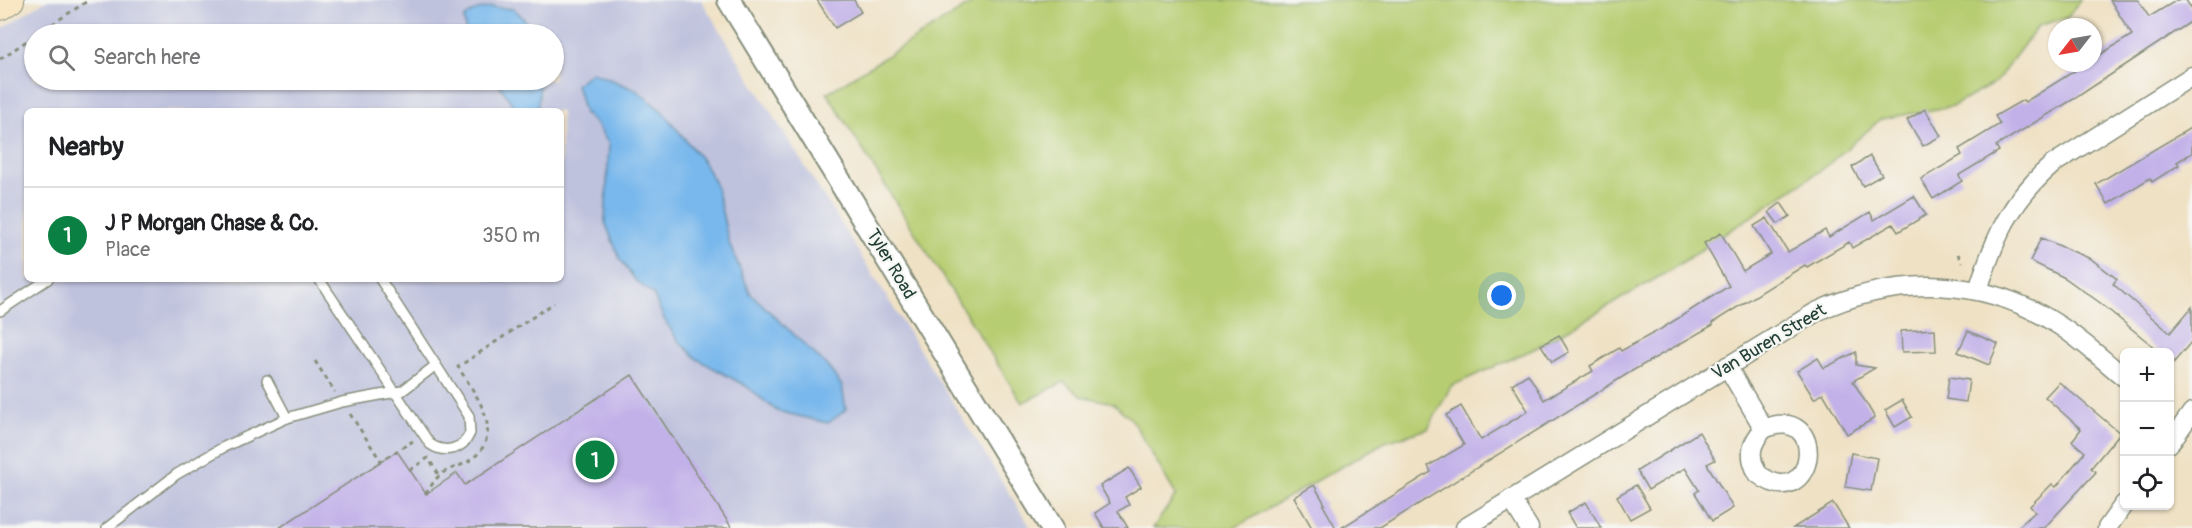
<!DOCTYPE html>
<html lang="en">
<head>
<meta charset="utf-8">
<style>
	:root { --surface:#fff; --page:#f6f6f6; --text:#202124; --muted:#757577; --line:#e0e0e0; --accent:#0b8043 }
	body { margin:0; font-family:Pangolin,sans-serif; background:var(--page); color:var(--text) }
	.controls { position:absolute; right:18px; bottom:18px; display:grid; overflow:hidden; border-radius:9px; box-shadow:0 2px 4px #0004 }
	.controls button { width:54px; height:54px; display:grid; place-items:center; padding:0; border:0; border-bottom:2px solid var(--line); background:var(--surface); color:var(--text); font:30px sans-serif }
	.compass { position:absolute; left:2048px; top:18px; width:54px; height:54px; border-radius:50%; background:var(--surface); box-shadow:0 2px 4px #0004; rotate:239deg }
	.you { position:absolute; left:1502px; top:296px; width:21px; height:21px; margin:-15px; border:4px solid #fff; border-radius:50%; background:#1a73e8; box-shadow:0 0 0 9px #1a73e833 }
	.badge { display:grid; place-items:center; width:39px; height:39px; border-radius:50%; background:var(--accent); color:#fff; font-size:20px; font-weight:700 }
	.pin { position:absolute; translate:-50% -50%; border:3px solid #fff; box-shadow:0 2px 6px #0006 }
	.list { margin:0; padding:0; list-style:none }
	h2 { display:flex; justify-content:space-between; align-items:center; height:78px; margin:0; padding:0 24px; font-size:26px }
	h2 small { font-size:20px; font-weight:400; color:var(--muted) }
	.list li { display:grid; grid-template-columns:39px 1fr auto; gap:18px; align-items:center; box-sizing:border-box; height:96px; padding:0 24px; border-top:2px solid var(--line) }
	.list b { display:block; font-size:22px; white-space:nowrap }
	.list p { margin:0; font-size:20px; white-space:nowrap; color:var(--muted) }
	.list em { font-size:20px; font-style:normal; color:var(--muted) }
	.icon { flex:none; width:33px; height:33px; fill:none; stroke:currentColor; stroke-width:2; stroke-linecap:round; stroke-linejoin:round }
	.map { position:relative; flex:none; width:2192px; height:528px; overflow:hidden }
	.search { position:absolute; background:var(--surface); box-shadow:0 2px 4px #0004; left:24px; top:24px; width:540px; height:66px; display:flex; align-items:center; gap:15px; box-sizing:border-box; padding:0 21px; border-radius:33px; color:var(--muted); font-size:22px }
	.panel { position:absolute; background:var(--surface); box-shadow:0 2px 4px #0004; left:24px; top:108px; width:540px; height:174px; border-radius:9px }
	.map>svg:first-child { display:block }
</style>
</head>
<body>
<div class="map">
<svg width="2192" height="528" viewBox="0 0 2192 528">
	<rect width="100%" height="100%" fill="#f6f6f2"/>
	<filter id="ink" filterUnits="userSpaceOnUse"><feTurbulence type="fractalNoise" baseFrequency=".0167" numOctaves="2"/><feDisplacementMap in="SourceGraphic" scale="12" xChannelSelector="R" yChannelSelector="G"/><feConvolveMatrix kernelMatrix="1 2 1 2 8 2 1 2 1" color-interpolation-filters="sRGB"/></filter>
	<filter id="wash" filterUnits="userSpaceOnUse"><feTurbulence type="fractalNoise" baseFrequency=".008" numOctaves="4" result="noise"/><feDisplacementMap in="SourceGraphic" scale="24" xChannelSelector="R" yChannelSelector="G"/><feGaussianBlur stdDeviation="1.35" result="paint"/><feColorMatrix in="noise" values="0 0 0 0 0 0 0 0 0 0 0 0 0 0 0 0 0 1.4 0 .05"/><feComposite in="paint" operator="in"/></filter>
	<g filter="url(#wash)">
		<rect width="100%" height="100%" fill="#efe1c4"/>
		<!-- industrial -->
		<path fill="#bfc2dd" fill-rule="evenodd" d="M46,0H701L1031,528H0V30ZM34,34H554V80H34ZM27,111H561V279H27Z"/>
		<!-- green -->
		<polygon fill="#b7cd72" stroke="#6b8553" stroke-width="1.5" points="977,0 2080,0 2068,17 2038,26 1995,83 1953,106 1881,119 1823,169 1669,271 1534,349 1451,386 1428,429 1385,442 1234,528 1153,528 1176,495 1132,420 1113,403 1081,396 1064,382 1022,403 827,93"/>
		<!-- water -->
		<g fill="#79b8ec" stroke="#4c7a90" stroke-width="1.5">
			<polygon points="492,7 514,9 524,19 530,34 466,34 464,18 474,11"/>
			<polygon points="592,72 636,90 663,112 705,164 716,186 729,243 750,293 828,367 842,386 846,410 828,423 777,411 746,386 697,359 677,339 664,319 653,294 636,281 620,259 605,222 609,144 596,124 584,113 576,84"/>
			<polygon points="496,80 540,80 538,106 533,111 515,108"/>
		</g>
		<g id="blocks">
			<!-- building -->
			<g fill="#c1b1e8">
				<polygon points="817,0 854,0 861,12 835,28"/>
				<polygon points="2110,0 2138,0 2149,17 2177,0 2186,0 2192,10 2192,21 2077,97 1996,146 1999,151 1959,175 1962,181 1933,199 1921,179 1962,155 1959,149 2000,124 1995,116 2023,100 2025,102 2087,63 2093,63 2093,59 2132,35"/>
				<polygon points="1925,109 1941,136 1923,146 1907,120"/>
				<polygon points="2192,127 2192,153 2177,162 2179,165 2152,182 2150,178 2108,204 2096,184"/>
				<polygon points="1870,156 1882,175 1863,186 1852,167"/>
				<polygon points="1914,196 1926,215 1898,232 1893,224 1852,248 1849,242 1807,267 1805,265 1712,323 1713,325 1632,371 1380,528 1341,528 1431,472 1428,466 1464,445 1446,415 1461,406 1481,440 1528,411 1512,384 1528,374 1544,400 1593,371 1590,366 1619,348 1621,351 1661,329 1729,286 1704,243 1721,233 1743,271 1771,254 1754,226 1767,218 1788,252 1825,230 1829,237 1870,212 1874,220"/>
				<polygon points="1781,203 1790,216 1778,224 1769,212"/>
				<polygon points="2041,238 2091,259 2117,279 2113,284 2170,333 2192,307 2192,341 2169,368 2169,352 2160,352 2099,302 2065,278 2030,261"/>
				<polygon points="1935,329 1936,351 1902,352 1901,331"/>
				<polygon points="1968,331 1998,344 1989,365 1958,352"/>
				<polygon points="1559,335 1569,352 1552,362 1541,345"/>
				<polygon points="1856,352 1856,365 1875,368 1853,381 1875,418 1847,434 1823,393 1814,399 1797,371 1818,358 1824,368"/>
				<polygon points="632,375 732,528 279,528 397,451 426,494 457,473 465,485"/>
				<polygon points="1949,377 1969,380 1966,402 1946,399"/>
				<polygon points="2059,382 2120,433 2091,468 2096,472 2044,528 2017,528 2035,512 2030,506 2052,484 2056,487 2085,452 2072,441 2081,429 2045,397"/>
				<polygon points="1902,400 1912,417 1895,427 1885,410"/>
				<polygon points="1699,432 1715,460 1707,464 1733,508 1712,521 1695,493 1699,490 1685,468 1648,490 1637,471"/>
				<polygon points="1851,453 1877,458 1871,491 1845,487"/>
				<polygon points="1129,468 1141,487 1125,497 1129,505 1118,511 1128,528 1104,528 1095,513 1110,503 1100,486"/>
				<polygon points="1314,485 1325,504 1323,505 1336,528 1312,528 1294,497"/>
				<polygon points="1636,485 1650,508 1630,519 1617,496"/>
				<polygon points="1586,502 1601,528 1576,528 1567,513"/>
				<polygon points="1833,503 1849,528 1793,528"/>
			</g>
		</g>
	</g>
	<g filter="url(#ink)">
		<use href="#blocks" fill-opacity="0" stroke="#878f7c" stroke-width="1.5"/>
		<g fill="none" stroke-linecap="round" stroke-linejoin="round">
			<!-- service casing -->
			<g stroke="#878f7c" stroke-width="12">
				<g id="service">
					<path d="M319,279L430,444C444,454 463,450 470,433L469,416L380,279"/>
					<polyline points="0,311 48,279"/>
					<polyline points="267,380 287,418"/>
					<polyline points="107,528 177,474 224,447 287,418 342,402 402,391 436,365"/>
				</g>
			</g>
			<!-- minor casing -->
			<g stroke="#878f7c" stroke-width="21">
				<g id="minor">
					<path d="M1978,290C1995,237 2010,201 2053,164L2192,76"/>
					<path d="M1727,366L1764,429C1750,443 1748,457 1758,474C1816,518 1830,401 1764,429"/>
					<polyline points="2170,443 2192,412"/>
					<polyline points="1511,499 1529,528"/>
					<path d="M1465,528L1816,312C1896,275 1984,276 2060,326C2083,341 2103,360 2124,377"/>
					<polyline points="2107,528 2124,504"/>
				</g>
			</g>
			<!-- tertiary casing -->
			<g stroke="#878f7c" stroke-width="26">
				<polyline id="tertiary" points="729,0 1052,528"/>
			</g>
			<!-- secondary casing -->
			<g stroke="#878f7c" stroke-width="28">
				<polyline id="secondary" points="0,7 11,0"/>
			</g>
			<!-- path -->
			<g stroke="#878f7c" stroke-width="3" stroke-dasharray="4.5 4.5" stroke-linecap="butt">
				<polyline points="37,34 89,0"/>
				<polyline points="0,59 34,36"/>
				<polyline points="1958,254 1962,263"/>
				<polyline points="315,361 335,392"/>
				<polyline points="350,414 381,461 413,441"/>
				<polyline points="410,470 428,458 439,475"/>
				<path d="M426,494C430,488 434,480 440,475C448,468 460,467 469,461C508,435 476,395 458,367L554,303"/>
			</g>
			<!-- service -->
			<use href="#service" stroke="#fff" stroke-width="9"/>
			<!-- minor -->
			<use href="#minor" stroke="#fff" stroke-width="18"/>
			<!-- tertiary -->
			<use href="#tertiary" stroke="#fff" stroke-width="22"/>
			<!-- secondary -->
			<use href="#secondary" stroke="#f9e7c3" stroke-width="26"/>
		</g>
	</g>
	<g text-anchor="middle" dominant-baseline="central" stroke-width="4.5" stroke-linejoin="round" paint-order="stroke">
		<!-- street labels -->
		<g font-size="18" fill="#1f3d34" stroke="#f6f6f2">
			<text transform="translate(891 264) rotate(59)">Tyler Road</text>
			<text transform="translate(1769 342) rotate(-31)">Van Buren Street</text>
		</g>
	</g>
</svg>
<div class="controls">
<button>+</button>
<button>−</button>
<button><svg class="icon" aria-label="locate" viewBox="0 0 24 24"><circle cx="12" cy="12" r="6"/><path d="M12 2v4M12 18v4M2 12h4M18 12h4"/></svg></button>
</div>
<svg class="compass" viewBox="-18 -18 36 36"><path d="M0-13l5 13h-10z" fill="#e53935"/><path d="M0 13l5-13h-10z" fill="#757577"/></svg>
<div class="you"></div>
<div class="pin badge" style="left:595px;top:460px">1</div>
<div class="search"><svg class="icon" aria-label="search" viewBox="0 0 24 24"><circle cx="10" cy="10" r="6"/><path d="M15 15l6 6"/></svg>Search here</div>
<section class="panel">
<h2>Nearby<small></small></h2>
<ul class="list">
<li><span class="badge">1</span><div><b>J P Morgan Chase &amp; Co.</b><p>Place</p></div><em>350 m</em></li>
</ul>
</section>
</div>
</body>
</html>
